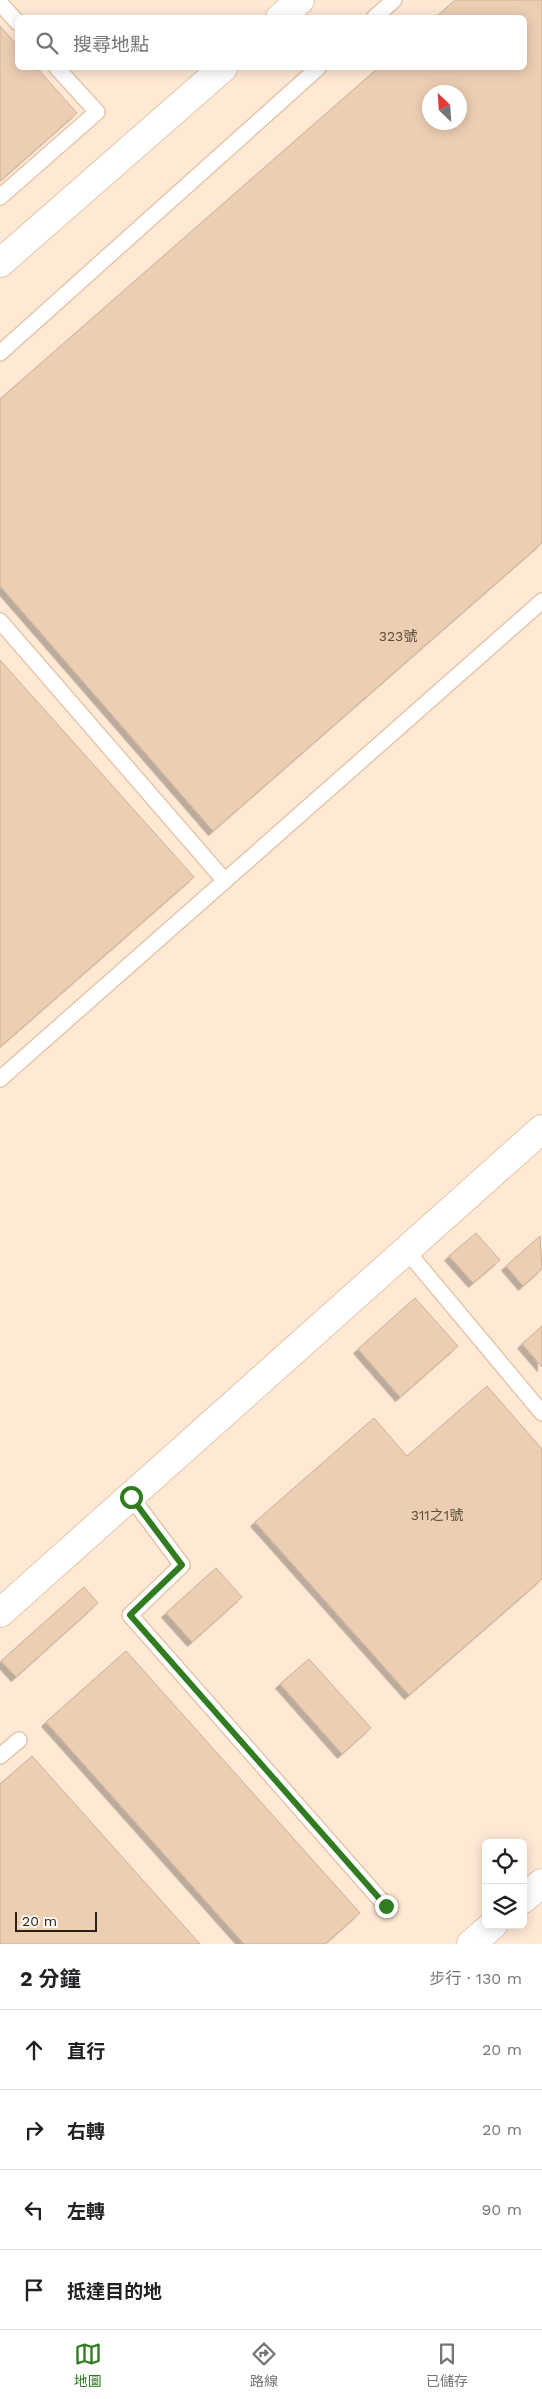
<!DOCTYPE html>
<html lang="zh-TW">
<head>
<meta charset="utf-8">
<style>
	:root { --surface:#fff; --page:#f6f6f6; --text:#202124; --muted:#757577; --line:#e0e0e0; --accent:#317b21 }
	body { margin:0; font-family:"Work Sans","Noto Sans TC",sans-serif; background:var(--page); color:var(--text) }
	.controls { position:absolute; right:15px; bottom:15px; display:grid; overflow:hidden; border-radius:8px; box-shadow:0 2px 12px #0003 }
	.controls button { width:45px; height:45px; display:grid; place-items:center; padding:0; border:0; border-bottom:1px solid var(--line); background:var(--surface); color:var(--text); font:25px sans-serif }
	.compass { position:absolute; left:422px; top:85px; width:45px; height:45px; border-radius:50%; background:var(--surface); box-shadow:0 2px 12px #0003; rotate:335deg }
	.scale { position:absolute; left:15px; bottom:12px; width:82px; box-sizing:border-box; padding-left:5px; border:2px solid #2b2015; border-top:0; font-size:14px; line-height:18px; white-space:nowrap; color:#2b2015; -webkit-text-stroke:4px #fef8f3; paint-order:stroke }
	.stop { position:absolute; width:15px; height:15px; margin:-11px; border:4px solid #317b21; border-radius:50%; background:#fff }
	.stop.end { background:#317b21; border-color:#fff; box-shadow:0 1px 5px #0008 }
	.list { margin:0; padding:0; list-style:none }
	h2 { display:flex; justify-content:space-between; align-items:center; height:65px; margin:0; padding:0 20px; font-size:21px }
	h2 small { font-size:16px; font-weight:400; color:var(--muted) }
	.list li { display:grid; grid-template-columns:32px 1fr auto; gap:15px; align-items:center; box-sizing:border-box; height:80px; padding:0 20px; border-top:1px solid var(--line) }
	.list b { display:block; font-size:19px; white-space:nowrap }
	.list em { font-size:16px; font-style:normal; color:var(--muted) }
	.icon { flex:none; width:28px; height:28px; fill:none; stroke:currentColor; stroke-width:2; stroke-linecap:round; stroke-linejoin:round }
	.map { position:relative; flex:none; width:542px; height:1944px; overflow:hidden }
	.search { position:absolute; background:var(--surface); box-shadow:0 2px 12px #0003; left:15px; right:15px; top:15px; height:55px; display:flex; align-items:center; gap:12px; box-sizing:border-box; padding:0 18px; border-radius:8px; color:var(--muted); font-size:19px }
	.sheet { height:385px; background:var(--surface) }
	nav { display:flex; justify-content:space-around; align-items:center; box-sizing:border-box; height:70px; border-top:1px solid var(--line); background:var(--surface); font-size:14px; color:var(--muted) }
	nav a { display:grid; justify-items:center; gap:2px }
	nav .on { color:var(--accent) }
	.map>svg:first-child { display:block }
</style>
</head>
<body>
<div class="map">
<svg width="542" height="1944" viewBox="0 0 542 1944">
	<defs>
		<filter id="shadow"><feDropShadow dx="-4.5" dy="4.5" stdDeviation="0" flood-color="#0004"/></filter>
	</defs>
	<rect width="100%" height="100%" fill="#fef8f3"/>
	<!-- built -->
	<path fill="#ffe9d5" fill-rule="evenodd" d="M0,0H542V1944H0ZM18,18H524V68H18ZM430,92H460V122H430ZM486,1843H523V1925H486Z"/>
	<!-- building -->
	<g fill="#ecceb3" stroke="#cdb096" fill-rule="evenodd" filter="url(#shadow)">
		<path d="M455,0H542V543L213,831L0,586V399L378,68H524V18H435ZM430,92H460V122H430Z"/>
		<polygon points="0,26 18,46 18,68 37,68 77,113 0,181"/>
		<polygon points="0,660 194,877 0,1047"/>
		<polygon points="476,1233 500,1260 473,1283 449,1256"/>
		<polygon points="540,1236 542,1269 523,1286 506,1266"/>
		<polygon points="415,1298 458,1346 400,1397 358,1349"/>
		<polygon points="542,1326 542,1367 522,1344"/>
		<polygon points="487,1386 542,1449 542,1579 409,1695 255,1522 374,1418 407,1456"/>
		<polygon points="216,1568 242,1597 192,1642 166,1613"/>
		<polygon points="84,1587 98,1603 16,1677 1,1661"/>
		<polygon points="126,1651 360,1913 325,1944 244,1944 46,1722"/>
		<polygon points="309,1659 371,1728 342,1754 280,1684"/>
		<polygon points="32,1756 200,1944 0,1944 0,1784"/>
	</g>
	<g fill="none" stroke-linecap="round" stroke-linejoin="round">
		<!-- lane casing -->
		<g stroke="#e4c6ab" stroke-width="18">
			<g id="lane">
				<polyline points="0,3 18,23"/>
				<polyline points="374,18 394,0"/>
				<polyline points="0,197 97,112 57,68"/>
				<polyline points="0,353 318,68"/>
				<polyline points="0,621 225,881"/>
				<polyline points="0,1079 542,601"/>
				<polyline points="406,1250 542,1413"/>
				<polyline points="131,1497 182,1565 130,1615 386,1906"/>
				<polyline points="0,1756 19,1740"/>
			</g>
		</g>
		<!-- street casing -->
		<g stroke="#e4c6ab" stroke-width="30">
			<g id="street">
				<polyline points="280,18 300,0"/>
				<polyline points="0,263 223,68"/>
				<polyline points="0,1613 542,1129"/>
				<polyline points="523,1899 542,1883"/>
				<polyline points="471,1944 493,1925"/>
			</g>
		</g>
		<!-- lane -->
		<use href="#lane" stroke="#fff" stroke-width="15"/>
		<!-- street -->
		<use href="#street" stroke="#fff" stroke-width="28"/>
	</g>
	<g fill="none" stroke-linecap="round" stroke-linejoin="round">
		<!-- route -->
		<polyline stroke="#317b21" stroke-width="6" points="131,1497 182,1565 130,1615 386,1906"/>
	</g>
	<g text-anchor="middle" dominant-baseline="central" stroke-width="4" stroke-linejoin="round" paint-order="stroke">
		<!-- number labels -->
		<g font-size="14" fill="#5b4c3c">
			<text x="398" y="636">323號</text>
			<text x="437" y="1515">311之1號</text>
		</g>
	</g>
</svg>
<div class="controls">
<button><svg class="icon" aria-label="locate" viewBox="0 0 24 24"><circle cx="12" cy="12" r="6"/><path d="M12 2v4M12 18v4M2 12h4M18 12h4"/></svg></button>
<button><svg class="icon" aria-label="layers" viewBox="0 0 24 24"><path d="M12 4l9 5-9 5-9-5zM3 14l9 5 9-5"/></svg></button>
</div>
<svg class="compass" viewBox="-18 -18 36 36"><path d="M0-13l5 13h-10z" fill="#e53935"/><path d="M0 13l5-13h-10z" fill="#757577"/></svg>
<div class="scale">20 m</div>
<div class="stop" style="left:131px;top:1497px"></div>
<div class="stop end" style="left:386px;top:1906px"></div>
<div class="search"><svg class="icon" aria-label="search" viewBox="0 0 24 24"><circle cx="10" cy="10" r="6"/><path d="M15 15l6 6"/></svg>搜尋地點</div>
</div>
<section class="sheet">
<h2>2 分鐘<small>步行 · 130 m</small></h2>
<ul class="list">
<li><svg class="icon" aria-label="ahead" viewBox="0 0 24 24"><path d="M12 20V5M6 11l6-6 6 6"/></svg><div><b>直行</b></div><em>20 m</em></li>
<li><svg class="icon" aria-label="right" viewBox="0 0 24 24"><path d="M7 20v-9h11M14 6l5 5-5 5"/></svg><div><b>右轉</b></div><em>20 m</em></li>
<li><svg class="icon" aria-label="left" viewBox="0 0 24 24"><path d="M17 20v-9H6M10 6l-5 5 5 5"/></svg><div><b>左轉</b></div><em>90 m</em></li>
<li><svg class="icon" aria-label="arrive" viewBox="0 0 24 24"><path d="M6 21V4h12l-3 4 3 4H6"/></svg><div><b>抵達目的地</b></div></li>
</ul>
</section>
<nav>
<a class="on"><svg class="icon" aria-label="map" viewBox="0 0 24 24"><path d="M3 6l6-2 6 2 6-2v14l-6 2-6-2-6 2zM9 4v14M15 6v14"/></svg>地圖</a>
<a><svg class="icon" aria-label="directions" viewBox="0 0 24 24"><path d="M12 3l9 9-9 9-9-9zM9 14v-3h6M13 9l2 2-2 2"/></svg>路線</a>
<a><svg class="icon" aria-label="saved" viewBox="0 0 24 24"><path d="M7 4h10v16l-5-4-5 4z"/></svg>已儲存</a>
</nav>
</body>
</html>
